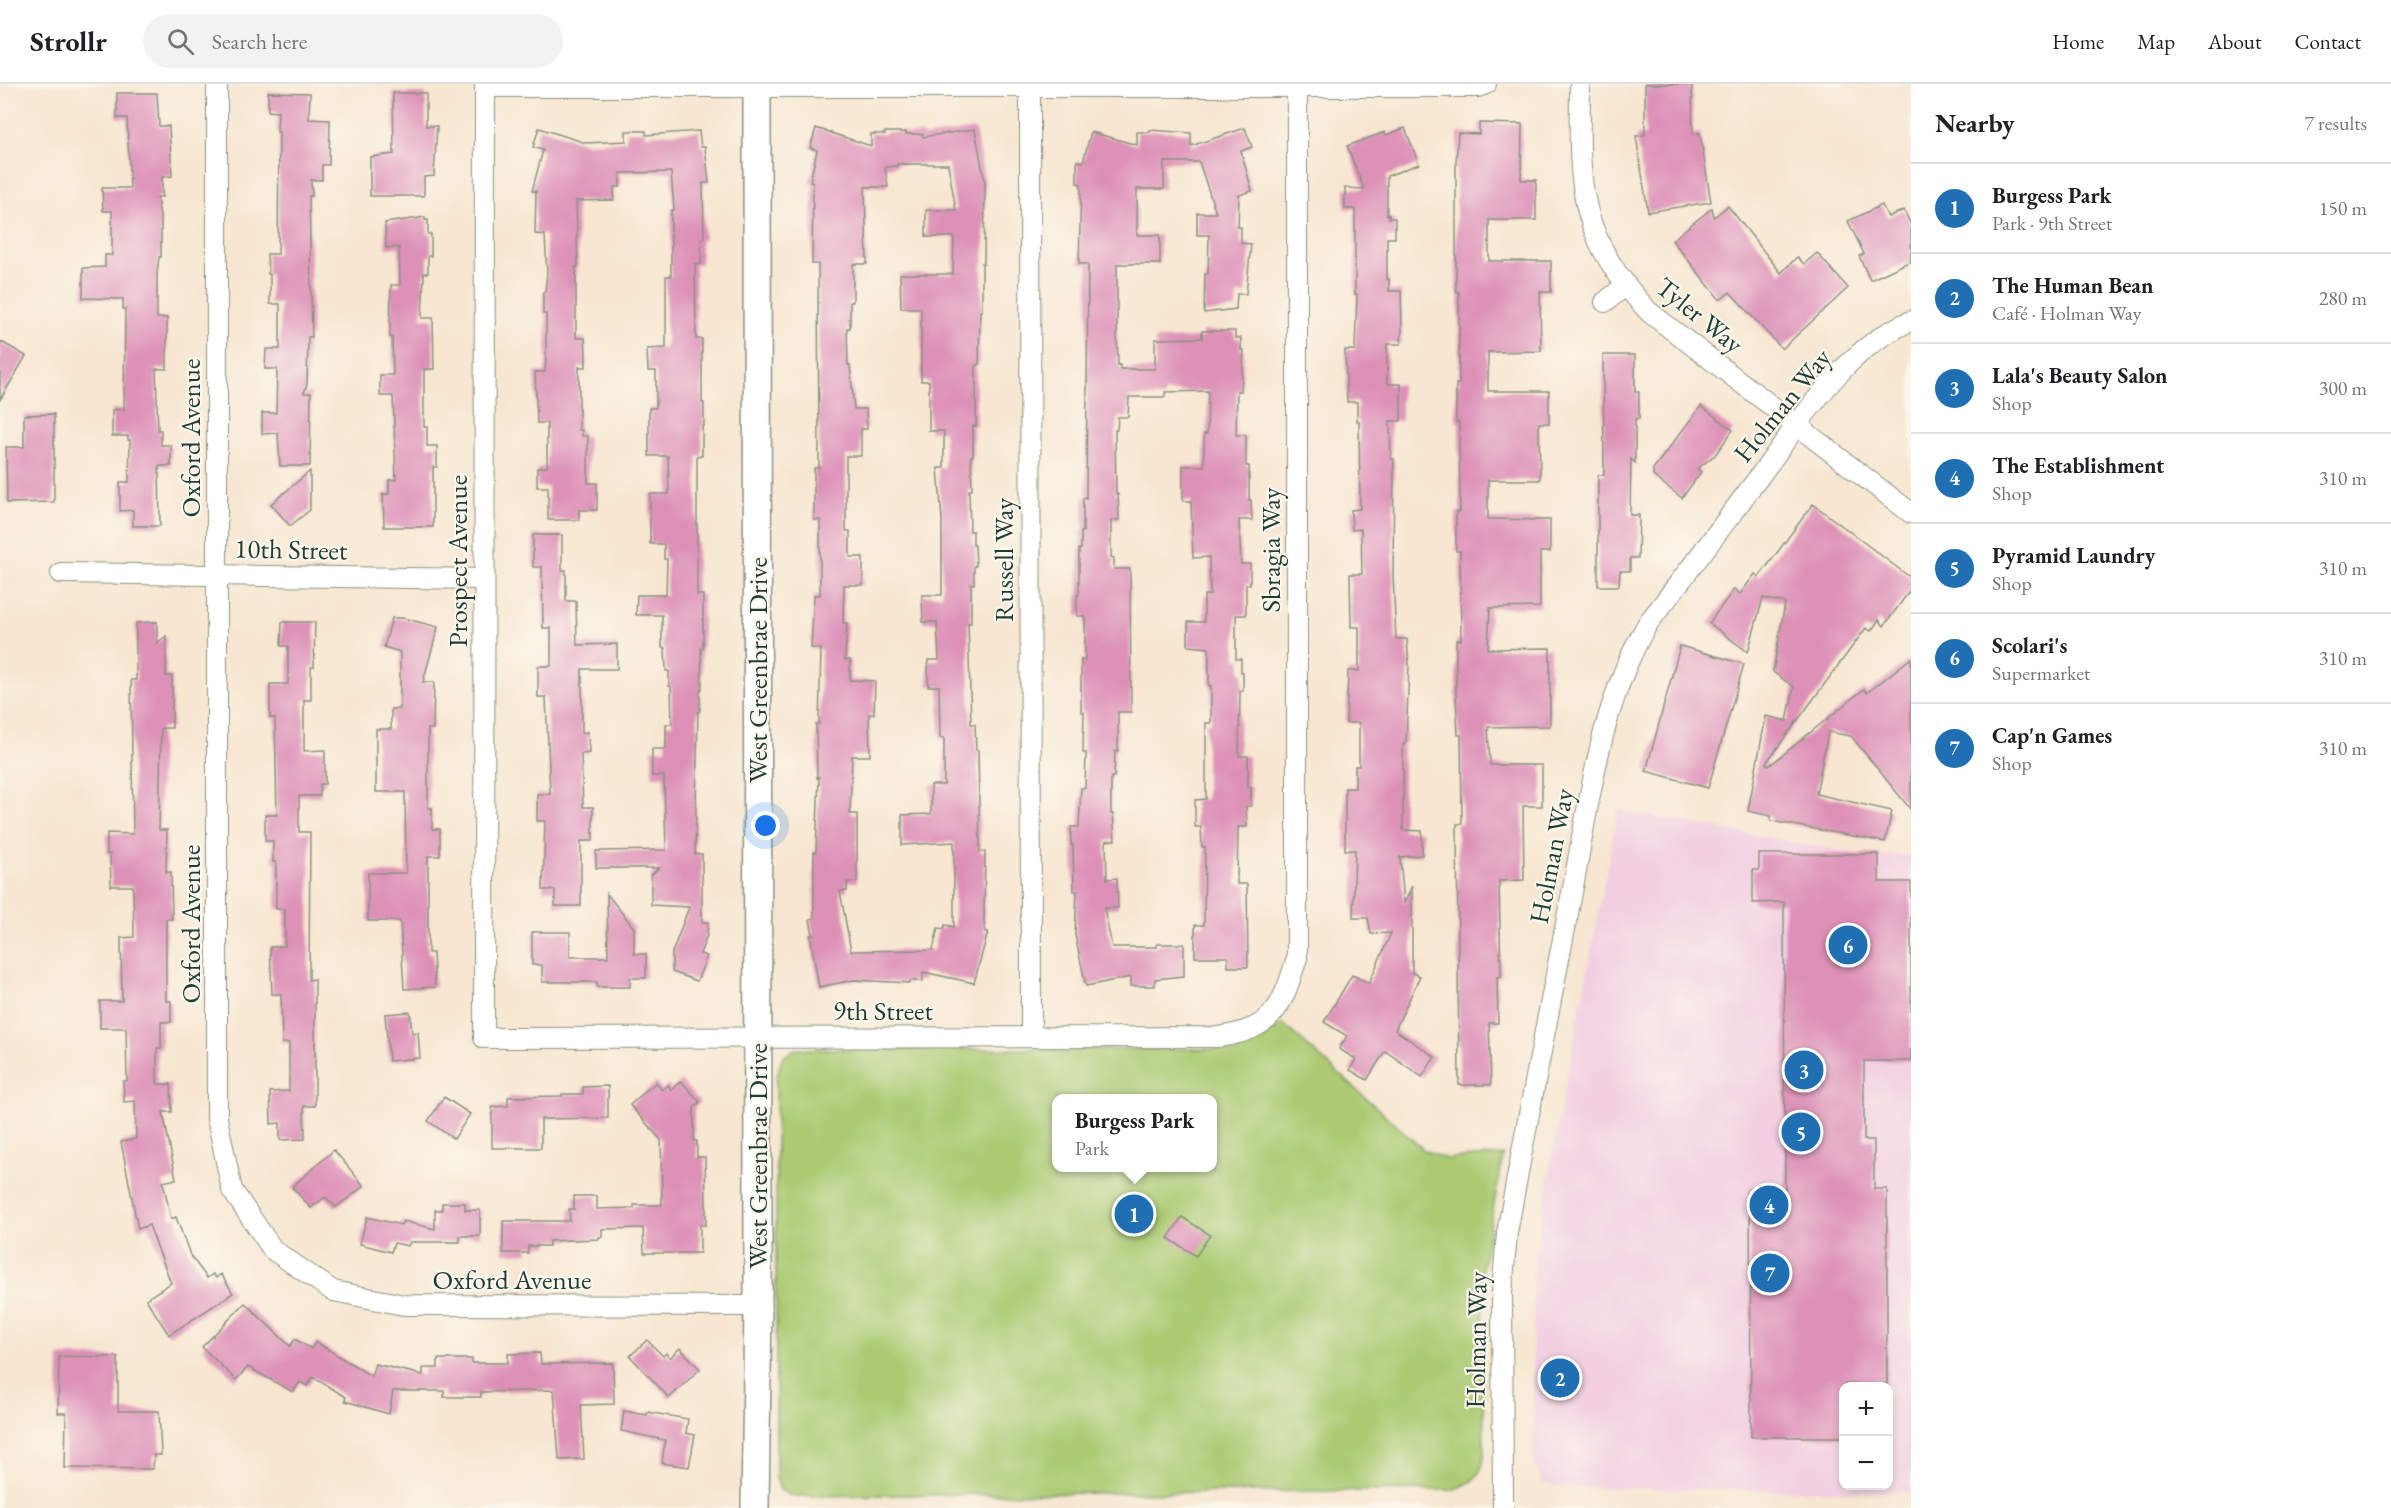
<!DOCTYPE html>
<html lang="en">
<head>
<meta charset="utf-8">
<style>
	:root { --surface:#fff; --page:#f2f2f2; --text:#202124; --muted:#757577; --line:#e0e0e0; --accent:#1f6fb2 }
	body { margin:0; font-family:"EB Garamond",serif; background:var(--page); color:var(--text) }
	.controls { position:absolute; right:18px; bottom:18px; display:grid; overflow:hidden; border-radius:12px; box-shadow:0 3px 9px #0003 }
	.controls button { width:54px; height:54px; display:grid; place-items:center; padding:0; border:0; border-bottom:2px solid var(--line); background:var(--surface); color:var(--text); font:30px sans-serif }
	.you { position:absolute; left:766px; top:742px; width:21px; height:21px; margin:-15px; border:4px solid #fff; border-radius:50%; background:#1a73e8; box-shadow:0 0 0 9px #1a73e833 }
	.badge { display:grid; place-items:center; width:39px; height:39px; border-radius:50%; background:var(--accent); color:#fff; font-size:20px; font-weight:700 }
	.pin { position:absolute; translate:-50% -50%; border:3px solid #fff; box-shadow:0 2px 6px #0006 }
	.popup { position:absolute; left:1052px; top:1010px; width:165px; height:78px; box-sizing:border-box; display:grid; place-content:center; border-radius:12px; background:var(--surface); filter:drop-shadow(0 2px 4px #0005); font-size:20px; white-space:nowrap; color:var(--muted) }
	.popup b { font-size:22px; color:var(--text) }
	.popup::after { content:''; position:absolute; left:50%; top:100%; margin-left:-12px; border:12px solid transparent; border-top-color:var(--surface) }
	.list { margin:0; padding:0; list-style:none }
	h2 { display:flex; justify-content:space-between; align-items:center; height:78px; margin:0; padding:0 24px; font-size:26px }
	h2 small { font-size:20px; font-weight:400; color:var(--muted) }
	.list li { display:grid; grid-template-columns:39px 1fr auto; gap:18px; align-items:center; box-sizing:border-box; height:90px; padding:0 24px; border-top:2px solid var(--line) }
	.list b { display:block; font-size:22px; white-space:nowrap }
	.list p { margin:0; font-size:20px; white-space:nowrap; color:var(--muted) }
	.list em { font-size:20px; font-style:normal; color:var(--muted) }
	.icon { flex:none; width:33px; height:33px; fill:none; stroke:currentColor; stroke-width:2; stroke-linecap:round; stroke-linejoin:round }
	.map { position:relative; flex:none; width:1911px; height:1424px; overflow:hidden }
	header { display:flex; align-items:center; gap:36px; box-sizing:border-box; height:84px; padding:0 30px; background:var(--surface); border-bottom:2px solid var(--line) }
	header strong { font-size:28px }
	nav { display:flex; gap:33px; margin-inline-start:auto; font-size:21px }
	.search { width:420px; height:54px; background:var(--page); display:flex; align-items:center; gap:15px; box-sizing:border-box; padding:0 21px; border-radius:33px; color:var(--muted); font-size:22px }
	main { display:flex }
	aside { flex:1; background:var(--surface) }
	.map>svg:first-child { display:block }
</style>
</head>
<body>
<header>
<strong>Strollr</strong>
<div class="search"><svg class="icon" aria-label="search" viewBox="0 0 24 24"><circle cx="10" cy="10" r="6"/><path d="M15 15l6 6"/></svg>Search here</div>
<nav><a>Home</a><a>Map</a><a>About</a><a>Contact</a></nav>
</header>
<main>
<div class="map">
<svg width="1911" height="1424" viewBox="0 0 1911 1424">
	<rect width="100%" height="100%" fill="#fbf7ec"/>
	<filter id="ink" filterUnits="userSpaceOnUse"><feTurbulence type="fractalNoise" baseFrequency=".0167" numOctaves="2"/><feDisplacementMap in="SourceGraphic" scale="12" xChannelSelector="R" yChannelSelector="G"/><feConvolveMatrix kernelMatrix="1 2 1 2 8 2 1 2 1" color-interpolation-filters="sRGB"/></filter>
	<filter id="wash" filterUnits="userSpaceOnUse"><feTurbulence type="fractalNoise" baseFrequency=".008" numOctaves="4" result="noise"/><feDisplacementMap in="SourceGraphic" scale="24" xChannelSelector="R" yChannelSelector="G"/><feGaussianBlur stdDeviation="1.35" result="paint"/><feColorMatrix in="noise" values="0 0 0 0 0 0 0 0 0 0 0 0 0 0 0 0 0 1.4 0 .05"/><feComposite in="paint" operator="in"/></filter>
	<g filter="url(#wash)">
		<rect width="100%" height="100%" fill="#f7e6d0"/>
		<!-- built -->
		<path fill="#f2cfe1" fill-rule="evenodd" d="M1618,726L1863,771H1911V1408L1556,1403L1542,1398L1533,1378V1184L1557,1045ZM1844,1302H1888V1402H1844Z"/>
		<!-- green -->
		<path fill="#accb73" stroke="#668454" stroke-width="1.5" fill-rule="evenodd" d="M1283,940L1424,1066L1446,1075L1503,1071L1482,1186L1484,1375C1480,1394 1470,1400 1452,1406L792,1412L780,1406L776,1393V996L782,974L795,965H1216C1242,962 1263,956 1283,940ZM1056,1014H1212V1084H1056Z"/>
		<g id="blocks">
			<!-- building -->
			<g fill="#dd91b7" fill-rule="evenodd">
				<polygon points="1645,0 1692,0 1693,50 1700,49 1711,118 1648,128 1636,52 1645,51"/>
				<polygon points="268,8 310,9 309,35 330,36 329,81 322,81 322,96 311,96 312,112 309,112 312,253 308,253 307,300 304,309 311,309 310,382 280,382 278,349 262,350 262,329 276,329 277,285 265,285 266,265 280,265 280,220 270,220 270,190 268,190 267,170 278,170 279,48 277,48 278,28 268,27"/>
				<polygon points="117,9 157,9 159,42 169,42 172,92 162,93 162,113 157,113 161,139 161,173 159,173 157,190 157,234 167,234 167,285 156,285 158,346 161,346 161,361 171,361 171,382 159,382 160,442 133,442 133,426 120,427 120,398 129,398 130,356 128,356 128,352 112,352 112,326 124,325 125,225 123,225 123,215 83,214 83,184 105,183 105,171 112,171 112,127 103,127 102,104 130,104 127,34 117,34"/>
				<polygon points="393,9 426,9 426,42 437,42 434,92 424,93 424,112 370,112 370,73 394,70"/>
				<polygon points="1479,39 1522,40 1521,96 1536,96 1536,136 1489,136 1489,177 1551,177 1551,208 1540,208 1541,267 1488,268 1488,307 1549,307 1549,339 1539,339 1540,396 1488,396 1488,435 1550,436 1550,468 1540,468 1540,523 1490,524 1488,565 1550,564 1550,642 1488,643 1490,681 1542,681 1542,722 1523,722 1524,796 1499,797 1501,893 1497,893 1498,939 1489,939 1491,1001 1459,1001 1457,740 1462,740 1461,651 1458,651 1456,613 1456,556 1461,556 1460,467 1456,467 1456,428 1460,428 1459,338 1456,338 1456,300 1459,300 1459,208 1456,208 1456,78 1458,49 1479,50"/>
				<polygon points="539,44 586,59 626,57 626,47 646,47 646,51 699,47 701,63 705,63 709,99 703,99 704,155 701,156 701,180 695,180 696,255 702,255 702,319 704,319 704,342 702,342 702,372 697,372 697,511 703,511 703,564 701,564 702,605 700,606 700,627 698,628 695,770 702,770 702,838 708,838 707,851 700,870 707,872 697,897 672,888 672,869 689,823 651,821 651,791 659,784 596,784 596,767 666,766 664,692 652,692 652,665 666,665 666,640 672,640 671,602 669,602 669,587 666,587 665,564 662,564 662,531 636,531 637,511 666,511 667,475 664,475 664,460 650,460 650,410 669,410 668,372 649,372 649,324 656,324 656,287 648,287 647,265 666,264 666,192 671,192 671,126 674,126 671,88 620,89 620,103 614,103 614,116 576,117 578,183 576,183 576,254 585,254 586,271 586,283 579,283 579,346 582,346 582,352 588,352 588,399 597,399 597,426 579,426 579,436 548,436 548,403 537,403 537,384 547,383 547,339 537,339 535,288 545,288 546,276 546,230 543,230 543,208 545,208 547,190 545,151 535,150 536,107 532,107 543,66 533,63"/>
				<path d="M816,44L871,62V50H885V48H906V50H923V53L975,45L985,99L984,180L982,179V227H980L979,281H976V342H973V372H971L972,406H969L970,447H973V461H975L976,482H974V500H971V539H968L971,640H975L976,666H978L980,768H985L984,836L985,848H988L974,899L923,888V897H910V899L854,896L819,903L810,851H813L810,835L814,834V768H816L819,693L817,694L816,640H819L821,565L811,564L814,511H820V436H814V384H819L818,180H812L813,99L810,98L817,66L810,64ZM897,80H948L956,126H926V153H954L953,190H900L901,224H921V297H929V347H944V384H938L942,436V511H922L923,538H937L939,576H928V602H939L940,654H944V701H931V730L902,731V761L954,758V843L945,841L944,845L938,844L933,866L851,867L840,807H847V798H857V730H850L852,672H870L869,630H874L875,597L850,596V576H845L847,539H843L844,501H863V473H850V447H846V372H861V345H867L866,325H854L850,281H848L847,244H850V218H853V180H867L865,103H888L885,83L897,82Z"/>
				<polygon points="1245,44 1252,63 1241,67 1252,107 1239,111 1238,143 1241,143 1241,159 1251,160 1246,210 1237,210 1236,225 1204,229 1205,190 1208,190 1209,151 1197,151 1197,129 1216,129 1199,78 1164,78 1164,105 1137,105 1137,151 1160,151 1160,180 1117,180 1117,244 1118,281 1120,281 1120,285 1155,285 1155,255 1202,254 1202,247 1235,247 1235,254 1241,254 1241,266 1244,266 1241,307 1237,307 1236,351 1246,351 1246,382 1249,382 1249,416 1251,416 1252,436 1239,436 1241,480 1250,480 1250,500 1246,500 1246,531 1236,531 1236,575 1241,575 1241,588 1243,588 1243,607 1240,607 1239,672 1248,672 1248,703 1251,703 1251,722 1246,722 1247,743 1238,743 1237,800 1247,800 1248,883 1228,883 1228,873 1195,873 1195,841 1204,841 1205,763 1202,763 1201,743 1195,743 1195,716 1206,715 1206,639 1211,639 1211,602 1209,602 1209,564 1188,562 1188,538 1204,538 1204,511 1210,511 1209,473 1193,474 1191,417 1183,417 1183,382 1204,382 1204,350 1207,350 1208,307 1165,308 1165,313 1129,313 1128,333 1118,333 1117,346 1115,346 1116,410 1118,410 1119,436 1111,436 1111,473 1114,474 1114,485 1130,485 1131,628 1118,628 1118,667 1115,667 1114,693 1111,693 1111,730 1113,730 1115,756 1106,757 1107,795 1117,794 1118,824 1104,824 1112,863 1157,863 1157,860 1184,860 1184,892 1155,895 1155,902 1131,902 1131,893 1086,902 1075,851 1077,807 1074,807 1073,761 1071,761 1071,743 1079,743 1081,704 1085,704 1086,669 1083,669 1084,628 1081,628 1081,576 1085,576 1085,532 1077,532 1077,511 1079,511 1079,465 1081,465 1081,448 1083,448 1083,414 1086,414 1088,180 1079,180 1081,100 1077,99 1077,77 1083,78 1091,48 1137,61 1137,48 1150,48 1150,46 1191,49 1191,62"/>
				<polygon points="1405,44 1419,80 1387,92 1387,131 1389,131 1389,134 1395,134 1395,154 1387,154 1387,195 1389,195 1389,207 1401,207 1402,243 1401,260 1387,260 1387,297 1389,300 1401,300 1401,337 1390,337 1391,375 1394,375 1393,491 1396,555 1407,555 1409,580 1406,660 1403,660 1403,746 1422,747 1422,771 1400,773 1404,820 1412,802 1412,889 1420,892 1395,946 1435,973 1422,993 1385,967 1367,996 1350,986 1356,975 1339,965 1347,952 1324,938 1352,891 1369,899 1391,849 1371,850 1368,834 1353,834 1355,766 1345,766 1345,704 1355,704 1355,682 1359,682 1359,639 1346,639 1348,587 1359,587 1359,543 1351,543 1350,490 1362,490 1361,445 1352,446 1351,426 1360,425 1359,337 1357,337 1357,318 1347,318 1345,266 1355,266 1357,210 1355,210 1355,125 1345,125 1345,104 1364,105 1347,62 1385,48 1386,51"/>
				<polygon points="1882,121 1888,133 1904,126 1911,141 1911,177 1870,196 1859,172 1864,170 1848,137"/>
				<polygon points="1728,122 1781,189 1797,173 1804,180 1817,169 1848,204 1782,265 1730,208 1720,216 1672,156 1712,124 1714,133"/>
				<polygon points="425,133 425,136 428,136 428,150 431,150 431,172 428,172 428,189 424,189 422,234 433,234 434,285 424,285 424,343 427,343 427,362 437,362 437,383 433,383 433,443 384,443 383,410 389,410 389,396 396,396 393,312 380,312 380,291 393,291 392,253 390,253 391,201 400,201 399,163 386,164 385,139"/>
				<polygon points="0,257 26,272 0,316"/>
				<polygon points="1603,271 1635,271 1635,308 1639,308 1639,335 1635,335 1635,379 1631,375 1630,431 1639,431 1638,474 1630,474 1630,487 1620,487 1619,502 1598,502 1598,391 1604,391"/>
				<polygon points="1701,322 1733,346 1715,371 1697,385 1701,388 1682,414 1653,392 1653,385"/>
				<polygon points="54,330 54,418 7,419 6,363 24,363 24,331"/>
				<polygon points="310,387 310,426 290,442 271,420"/>
				<polygon points="1813,420 1911,494 1911,505 1884,542 1879,536 1871,547 1866,544 1766,679 1769,682 1864,605 1867,609 1911,574 1911,726 1851,652 1828,648 1816,710 1892,727 1885,758 1771,737 1771,732 1748,727 1766,632 1787,637 1794,603 1773,588 1785,519 1763,514 1748,568 1709,539 1734,505 1740,510 1755,490 1759,493"/>
				<polygon points="533,451 562,451 562,486 566,486 566,517 576,517 577,561 617,560 617,585 582,585 582,649 588,648 589,669 581,670 583,723 593,723 593,757 581,757 581,822 555,822 555,806 543,806 545,737 537,737 537,710 550,710 546,613 538,613 538,582 551,582 551,544 543,544 542,483 533,483"/>
				<polygon points="392,534 403,534 438,543 423,598 434,598 433,645 428,645 428,724 432,724 432,745 440,745 440,772 428,772 428,869 433,869 435,903 404,905 400,837 368,837 368,789 406,789 405,708 376,708 376,645 391,645 391,625 400,625 400,568 384,563"/>
				<polygon points="157,538 157,559 166,552 166,592 172,592 172,644 161,644 159,746 167,746 166,788 171,788 172,835 166,835 166,917 171,917 171,938 161,938 161,964 157,964 157,1000 171,1000 172,1028 163,1028 176,1095 163,1098 171,1135 176,1133 190,1171 207,1194 213,1190 216,1194 221,1190 233,1209 169,1251 146,1215 171,1199 149,1141 138,1145 121,1058 136,1055 135,1017 124,1018 123,997 127,997 126,944 100,944 100,917 122,917 121,854 134,853 133,802 111,802 110,770 107,770 107,749 133,750 131,596 136,596 136,539"/>
				<polygon points="282,538 315,538 314,583 311,583 311,616 304,616 304,667 325,666 325,700 320,700 320,712 299,712 299,748 310,748 309,896 315,895 315,1022 304,1022 305,1055 280,1056 280,1039 271,1040 270,1008 289,1007 289,959 282,959 281,910 272,910 270,863 285,862 285,825 276,825 276,778 273,778 273,757 265,757 265,731 277,731 275,634 270,634 270,600 288,600 288,562 281,562"/>
				<polygon points="1680,562 1744,580 1708,704 1646,687"/>
				<polygon points="1759,770 1879,770 1879,798 1911,798 1911,977 1864,977 1864,1056 1874,1056 1874,1105 1887,1105 1887,1300 1844,1300 1844,1353 1751,1353 1750,1105 1785,1105 1784,818 1753,819 1753,786 1759,786"/>
				<polygon points="607,810 634,844 634,870 646,870 646,894 630,894 630,903 597,903 597,898 542,898 542,881 532,881 532,848 570,848 570,873 608,873"/>
				<polygon points="410,928 412,949 418,948 420,974 389,977 385,930"/>
				<polygon points="681,997 700,1018 694,1024 694,1057 697,1057 697,1073 705,1073 706,1120 706,1141 700,1141 700,1169 644,1169 643,1144 602,1145 602,1153 599,1153 599,1155 549,1157 549,1162 528,1162 528,1169 503,1169 503,1137 570,1137 569,1125 574,1125 574,1112 597,1112 597,1125 634,1124 634,1121 662,1121 661,1056 630,1021 656,998 662,1006 668,1001 671,1006"/>
				<polygon points="608,1002 608,1034 541,1035 541,1064 492,1064 492,1023 508,1022 508,1013 562,1012 562,1010 583,1010 583,1003"/>
				<polygon points="444,1013 470,1030 454,1055 428,1037"/>
				<polygon points="334,1066 364,1102 336,1123 325,1113 311,1124 292,1103"/>
				<polygon points="442,1119 465,1119 465,1126 480,1126 480,1152 460,1152 460,1158 410,1158 408,1162 394,1159 391,1168 360,1160 367,1133 401,1141 403,1137 435,1145 435,1126 442,1126"/>
				<polygon points="1182,1133 1210,1151 1196,1172 1168,1154"/>
				<polygon points="245,1219 290,1262 295,1255 311,1265 316,1258 371,1292 375,1280 423,1291 423,1284 438,1284 438,1275 472,1275 472,1279 508,1279 508,1270 540,1269 541,1280 613,1279 614,1320 581,1321 584,1375 559,1376 554,1306 481,1308 481,1313 444,1313 444,1307 393,1307 389,1330 345,1317 346,1313 313,1293 307,1302 300,1298 293,1308 248,1283 236,1296 202,1263"/>
				<polygon points="647,1256 663,1272 666,1269 670,1274 680,1264 700,1285 669,1314 630,1272"/>
				<polygon points="59,1272 118,1273 118,1327 159,1327 161,1371 154,1371 153,1385 65,1384 66,1329 58,1329"/>
				<polygon points="624,1327 647,1331 648,1328 688,1335 686,1349 695,1351 689,1383 662,1379 665,1356 621,1347"/>
			</g>
		</g>
	</g>
	<g filter="url(#ink)">
		<use href="#blocks" fill-opacity="0" stroke="#8b9282" stroke-width="1.5"/>
		<g fill="none" stroke-linecap="round" stroke-linejoin="round">
			<!-- street casing -->
			<g stroke="#8b9282" stroke-width="22">
				<g id="street">
					<polyline points="217,0 217,1034 232,1106 273,1166 333,1207 404,1221 758,1222"/>
					<path d="M485,0L484,954L1218,953C1274,945 1281,925 1297,874V0"/>
					<polyline points="1030,0 1031,952"/>
					<path d="M1580,0C1579,102 1576,150 1649,228L1911,429"/>
					<polyline points="485,3 1478,3 1486,0"/>
					<polyline points="1605,218 1625,202"/>
					<polyline points="61,489 484,495"/>
					<path d="M1503,1424L1502,1209L1507,1149C1527,1037 1549,926 1571,814C1589,721 1599,622 1648,539C1686,491 1722,442 1759,393C1801,337 1844,264 1911,237"/>
				</g>
			</g>
			<!-- secondary casing -->
			<g stroke="#8b9282" stroke-width="30">
				<polyline id="secondary" points="755,1424 758,1222 757,0"/>
			</g>
			<!-- street -->
			<use href="#street" stroke="#fff" stroke-width="20"/>
			<!-- secondary -->
			<use href="#secondary" stroke="#fff" stroke-width="27"/>
		</g>
	</g>
	<g text-anchor="middle" dominant-baseline="central" stroke-width="4.5" stroke-linejoin="round" paint-order="stroke">
		<!-- street labels -->
		<g font-size="27" fill="#1f3d34" stroke="#fbf7ec">
			<text transform="translate(1700 231) rotate(39)">Tyler Way</text>
			<text transform="translate(1782 321) rotate(-51)">Holman Way</text>
			<text transform="translate(190 354) rotate(-90)">Oxford Avenue</text>
			<text transform="translate(291 465) rotate(1)">10th Street</text>
			<text transform="translate(1270 466) rotate(-90)">Sbragia Way</text>
			<text transform="translate(1003 476) rotate(-90)">Russell Way</text>
			<text transform="translate(457 477) rotate(-90)">Prospect Avenue</text>
			<text transform="translate(757 586) rotate(-90)">West Greenbrae Drive</text>
			<text transform="translate(1551 772) rotate(-79)">Holman Way</text>
			<text transform="translate(190 840) rotate(-90)">Oxford Avenue</text>
			<text x="883" y="926">9th Street</text>
			<text transform="translate(757 1072) rotate(-90)">West Greenbrae Drive</text>
			<text x="512" y="1195">Oxford Avenue</text>
			<text transform="translate(1476 1256) rotate(-89)">Holman Way</text>
		</g>
	</g>
</svg>
<div class="controls">
<button>+</button>
<button>−</button>
</div>
<div class="you"></div>
<div class="pin badge" style="left:1134px;top:1130px">1</div>
<div class="popup"><b>Burgess Park</b>Park</div>
<div class="pin badge" style="left:1560px;top:1294px">2</div>
<div class="pin badge" style="left:1804px;top:986px">3</div>
<div class="pin badge" style="left:1769px;top:1121px">4</div>
<div class="pin badge" style="left:1801px;top:1048px">5</div>
<div class="pin badge" style="left:1848px;top:861px">6</div>
<div class="pin badge" style="left:1770px;top:1189px">7</div>
</div>
<aside>
<h2>Nearby<small>7 results</small></h2>
<ul class="list">
<li><span class="badge">1</span><div><b>Burgess Park</b><p>Park · 9th Street</p></div><em>150 m</em></li>
<li><span class="badge">2</span><div><b>The Human Bean</b><p>Café · Holman Way</p></div><em>280 m</em></li>
<li><span class="badge">3</span><div><b>Lala's Beauty Salon</b><p>Shop</p></div><em>300 m</em></li>
<li><span class="badge">4</span><div><b>The Establishment</b><p>Shop</p></div><em>310 m</em></li>
<li><span class="badge">5</span><div><b>Pyramid Laundry</b><p>Shop</p></div><em>310 m</em></li>
<li><span class="badge">6</span><div><b>Scolari's</b><p>Supermarket</p></div><em>310 m</em></li>
<li><span class="badge">7</span><div><b>Cap'n Games</b><p>Shop</p></div><em>310 m</em></li>
</ul>
</aside>
</main>
</body>
</html>
